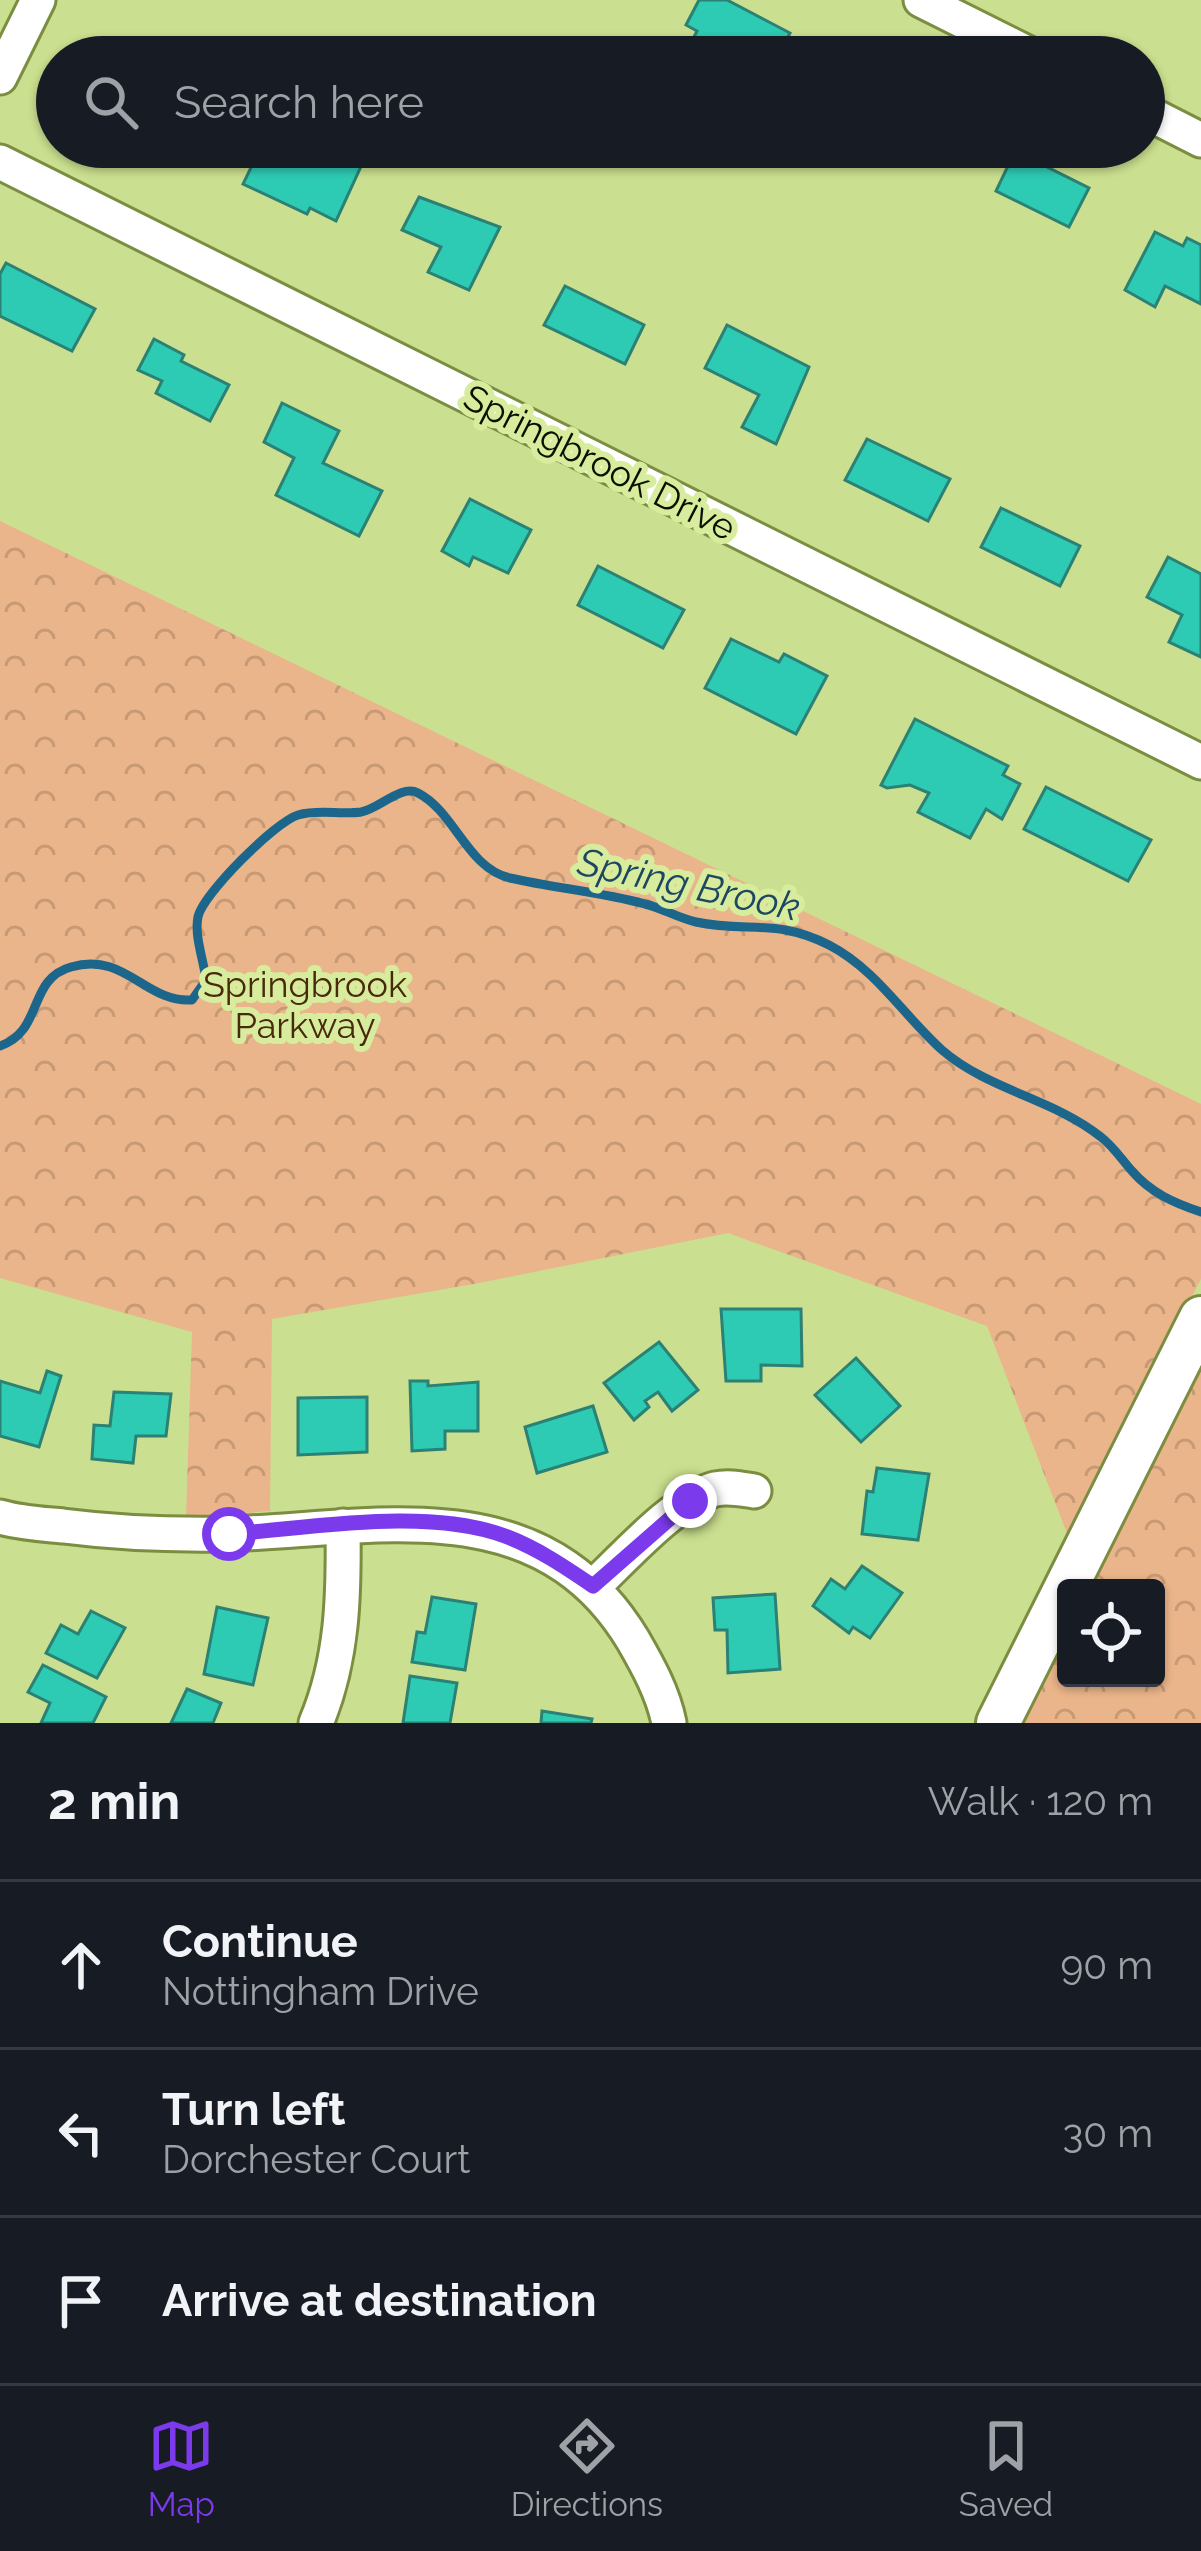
<!DOCTYPE html>
<html lang="en">
<head>
<meta charset="utf-8">
<style>
	:root { --surface:#171b24; --page:#242831; --text:#f1f3f6; --muted:#9ea1a6; --line:#363941; --accent:#7c3aed }
	body { margin:0; font-family:Raleway,sans-serif; background:var(--page); color:var(--text) }
	.controls { position:absolute; right:36px; bottom:36px; display:grid; overflow:hidden; border-radius:12px; box-shadow:0 3px 9px #0004 }
	.controls button { width:108px; height:108px; display:grid; place-items:center; padding:0; border:0; border-bottom:3px solid var(--line); background:var(--surface); color:var(--text); font:60px sans-serif }
	.stop { position:absolute; width:36px; height:36px; margin:-27px; border:9px solid #7c3aed; border-radius:50%; background:#fff }
	.stop.end { background:#7c3aed; border-color:#fff; box-shadow:0 3px 12px #0008 }
	.list { margin:0; padding:0; list-style:none }
	h2 { display:flex; justify-content:space-between; align-items:center; height:156px; margin:0; padding:0 48px; font-size:51px }
	h2 small { font-size:39px; font-weight:400; color:var(--muted) }
	.list li { display:grid; grid-template-columns:78px 1fr auto; gap:36px; align-items:center; box-sizing:border-box; height:168px; padding:0 48px; border-top:3px solid var(--line) }
	.list b { display:block; font-size:45px; white-space:nowrap }
	.list p { margin:0; font-size:39px; white-space:nowrap; color:var(--muted) }
	.list em { font-size:39px; font-style:normal; color:var(--muted) }
	.icon { flex:none; width:66px; height:66px; fill:none; stroke:currentColor; stroke-width:2; stroke-linecap:round; stroke-linejoin:round }
	.map { position:relative; flex:none; width:1201px; height:1723px; overflow:hidden }
	.search { position:absolute; background:var(--surface); box-shadow:0 3px 9px #0004; left:36px; right:36px; top:36px; height:132px; display:flex; align-items:center; gap:30px; box-sizing:border-box; padding:0 42px; border-radius:66px; color:var(--muted); font-size:45px }
	.sheet { height:660px; background:var(--surface) }
	nav { display:flex; justify-content:space-around; align-items:center; box-sizing:border-box; height:168px; border-top:3px solid var(--line); background:var(--surface); font-size:33px; color:var(--muted) }
	nav a { display:grid; justify-items:center; gap:6px }
	nav .on { color:var(--accent) }
	.map>svg:first-child { display:block }
</style>
</head>
<body>
<div class="map">
<svg width="1201" height="1723" viewBox="0 0 1201 1723">
	<defs>
		<pattern id="park-crowns" width="20" height="18" patternUnits="userSpaceOnUse" patternTransform="scale(3)"><rect width="20" height="18" fill="#eab58a"/><path d="M2 6a3 3 0 1 1 6 0M12 15a3 3 0 1 1 6 0" fill="none" stroke="#c79a75"/></pattern>
	</defs>
	<rect width="100%" height="100%" fill="#cadf8f"/>
	<!-- park -->
	<g fill="url(#park-crowns)">
		<polygon points="0,521 1201,1104 1201,1279 1068,1536 987,1326 728,1233 474,1284 272,1319 270,1511 186,1518 192,1332 0,1278"/>
		<polygon points="1201,1360 1201,1723 1019,1723 1066,1629 1066,1678 1156,1678 1156,1588 1086,1588"/>
	</g>
	<g fill="none" stroke-linecap="round" stroke-linejoin="round">
		<!-- stream -->
		<path stroke="#1c668c" stroke-width="9" d="M0,1046C44,1031 27,979 71,967C125,951 145,1003 192,1000L206,980C204,961 194,936 198,917C202,895 275,822 298,815C319,809 340,815 361,812C379,809 401,784 418,793C455,812 467,868 510,878C554,888 601,892 645,904C662,908 678,918 696,922C747,933 776,918 829,945C877,970 903,1015 942,1050C988,1090 1054,1099 1101,1137C1113,1146 1122,1160 1132,1171C1151,1193 1174,1203 1201,1212"/>
	</g>
	<!-- building -->
	<g fill="#2ecbb4" stroke="#2b8173" stroke-width="3">
		<polygon points="699,0 727,0 790,33 777,57 749,57 719,41 711,57 689,47 697,31 686,25"/>
		<polygon points="261,147 287,147 307,157 312,147 339,147 364,160 336,221 310,208 307,214 243,184"/>
		<polygon points="855,147 891,147 882,163"/>
		<polygon points="1015,151 1089,188 1069,227 996,191"/>
		<polygon points="419,197 500,227 469,290 428,272 441,247 402,230"/>
		<polygon points="1155,232 1183,246 1187,238 1201,245 1201,304 1165,286 1155,307 1125,290"/>
		<polygon points="6,263 95,309 72,351 0,316 0,274"/>
		<polygon points="565,286 644,325 625,364 544,325"/>
		<polygon points="727,325 809,367 776,444 742,427 759,395 705,368"/>
		<polygon points="154,339 184,355 181,361 229,385 210,421 156,393 162,381 138,370"/>
		<polygon points="282,403 339,431 323,463 382,491 359,536 276,495 294,458 264,442"/>
		<polygon points="867,439 950,479 928,521 845,480"/>
		<polygon points="470,499 531,530 508,573 473,557 469,566 442,551"/>
		<polygon points="1001,508 1080,546 1060,586 981,547"/>
		<polygon points="1168,557 1201,574 1201,657 1169,642 1182,615 1147,597"/>
		<polygon points="598,566 684,610 663,648 578,605"/>
		<polygon points="731,639 779,662 784,654 827,676 796,734 705,688"/>
		<polygon points="915,719 1008,766 1003,775 1020,784 1002,819 986,809 970,838 918,812 929,793 910,785 887,788 881,785"/>
		<polygon points="1046,787 1151,840 1128,881 1024,829"/>
		<polygon points="721,1309 801,1309 802,1366 761,1365 761,1381 726,1381"/>
		<polygon points="659,1342 698,1390 672,1411 658,1392 645,1401 649,1407 634,1420 604,1383"/>
		<polygon points="856,1358 900,1406 861,1442 815,1395"/>
		<polygon points="47,1371 61,1376 39,1447 0,1436 0,1381 40,1393"/>
		<polygon points="410,1381 428,1381 428,1386 478,1382 478,1431 445,1431 445,1449 412,1451"/>
		<polygon points="114,1392 171,1394 166,1436 136,1436 133,1463 92,1459 94,1425 110,1426"/>
		<polygon points="367,1397 367,1452 298,1455 298,1398"/>
		<polygon points="593,1406 607,1452 537,1473 525,1427"/>
		<polygon points="877,1468 929,1474 918,1540 862,1534 867,1491 873,1492"/>
		<polygon points="862,1566 902,1593 870,1638 853,1627 849,1633 813,1606 831,1579 845,1589"/>
		<polygon points="775,1594 780,1669 728,1673 727,1630 715,1630 713,1598"/>
		<polygon points="432,1597 476,1604 465,1670 412,1662 417,1632 425,1633"/>
		<polygon points="217,1607 268,1618 253,1685 204,1674"/>
		<polygon points="91,1611 125,1628 97,1678 46,1653 61,1625 78,1634"/>
		<polygon points="43,1665 106,1697 93,1723 41,1723 50,1703 28,1692"/>
		<polygon points="410,1676 457,1683 450,1723 403,1723"/>
		<polygon points="187,1689 221,1703 213,1723 171,1723"/>
		<polygon points="542,1711 592,1719 591,1723 541,1723"/>
	</g>
	<g fill="none" stroke-linecap="round" stroke-linejoin="round">
		<!-- minor casing -->
		<g stroke="#7b8d40" stroke-width="39">
			<g id="minor">
				<polyline points="921,0 1035,57"/>
				<polyline points="0,77 38,0"/>
				<polyline points="1144,111 1201,140"/>
				<polyline points="0,162 1201,762"/>
				<path d="M0,1517C20,1523 42,1524 63,1526C118,1533 172,1535 227,1534C377,1529 540,1486 633,1640C648,1666 663,1693 669,1723"/>
				<path d="M593,1587C624,1558 675,1500 715,1489C729,1486 741,1489 754,1491"/>
				<path d="M316,1723C343,1659 344,1594 343,1526"/>
			</g>
		</g>
		<!-- tertiary casing -->
		<g stroke="#7b8d40" stroke-width="48">
			<polyline id="tertiary" points="998,1723 1201,1318"/>
		</g>
		<!-- minor -->
		<use href="#minor" stroke="#fff" stroke-width="33"/>
		<!-- tertiary -->
		<use href="#tertiary" stroke="#fff" stroke-width="42"/>
	</g>
	<g fill="none" stroke-linecap="round" stroke-linejoin="round">
		<!-- route -->
		<path stroke="#7c3aed" stroke-width="15" d="M229,1534C312,1528 426,1507 505,1536C537,1548 565,1567 593,1586L690,1501"/>
	</g>
	<g text-anchor="middle" dominant-baseline="central" stroke-width="12" stroke-linejoin="round" paint-order="stroke">
		<!-- street labels -->
		<g font-size="36" fill="#0a0f00" stroke="#d7ec9c">
			<text transform="translate(600 462) rotate(27)">Springbrook Drive</text>
		</g>
		<!-- park labels -->
		<g font-size="36" fill="#49290b" stroke="#d7ec9c">
			<text x="305" y="984">Springbrook<tspan x="305" dy="41">Parkway</tspan></text>
		</g>
		<!-- water labels -->
		<g font-size="39" font-style="italic" fill="#1e4660" stroke="#d7ec9c">
			<text transform="translate(689 884) rotate(12)">Spring Brook</text>
		</g>
	</g>
</svg>
<div class="controls">
<button><svg class="icon" aria-label="locate" viewBox="0 0 24 24"><circle cx="12" cy="12" r="6"/><path d="M12 2v4M12 18v4M2 12h4M18 12h4"/></svg></button>
</div>
<div class="stop" style="left:229px;top:1534px"></div>
<div class="stop end" style="left:690px;top:1501px"></div>
<div class="search"><svg class="icon" aria-label="search" viewBox="0 0 24 24"><circle cx="10" cy="10" r="6"/><path d="M15 15l6 6"/></svg>Search here</div>
</div>
<section class="sheet">
<h2>2 min<small>Walk · 120 m</small></h2>
<ul class="list">
<li><svg class="icon" aria-label="ahead" viewBox="0 0 24 24"><path d="M12 20V5M6 11l6-6 6 6"/></svg><div><b>Continue</b><p>Nottingham Drive</p></div><em>90 m</em></li>
<li><svg class="icon" aria-label="left" viewBox="0 0 24 24"><path d="M17 20v-9H6M10 6l-5 5 5 5"/></svg><div><b>Turn left</b><p>Dorchester Court</p></div><em>30 m</em></li>
<li><svg class="icon" aria-label="arrive" viewBox="0 0 24 24"><path d="M6 21V4h12l-3 4 3 4H6"/></svg><div><b>Arrive at destination</b></div></li>
</ul>
</section>
<nav>
<a class="on"><svg class="icon" aria-label="map" viewBox="0 0 24 24"><path d="M3 6l6-2 6 2 6-2v14l-6 2-6-2-6 2zM9 4v14M15 6v14"/></svg>Map</a>
<a><svg class="icon" aria-label="directions" viewBox="0 0 24 24"><path d="M12 3l9 9-9 9-9-9zM9 14v-3h6M13 9l2 2-2 2"/></svg>Directions</a>
<a><svg class="icon" aria-label="saved" viewBox="0 0 24 24"><path d="M7 4h10v16l-5-4-5 4z"/></svg>Saved</a>
</nav>
</body>
</html>
